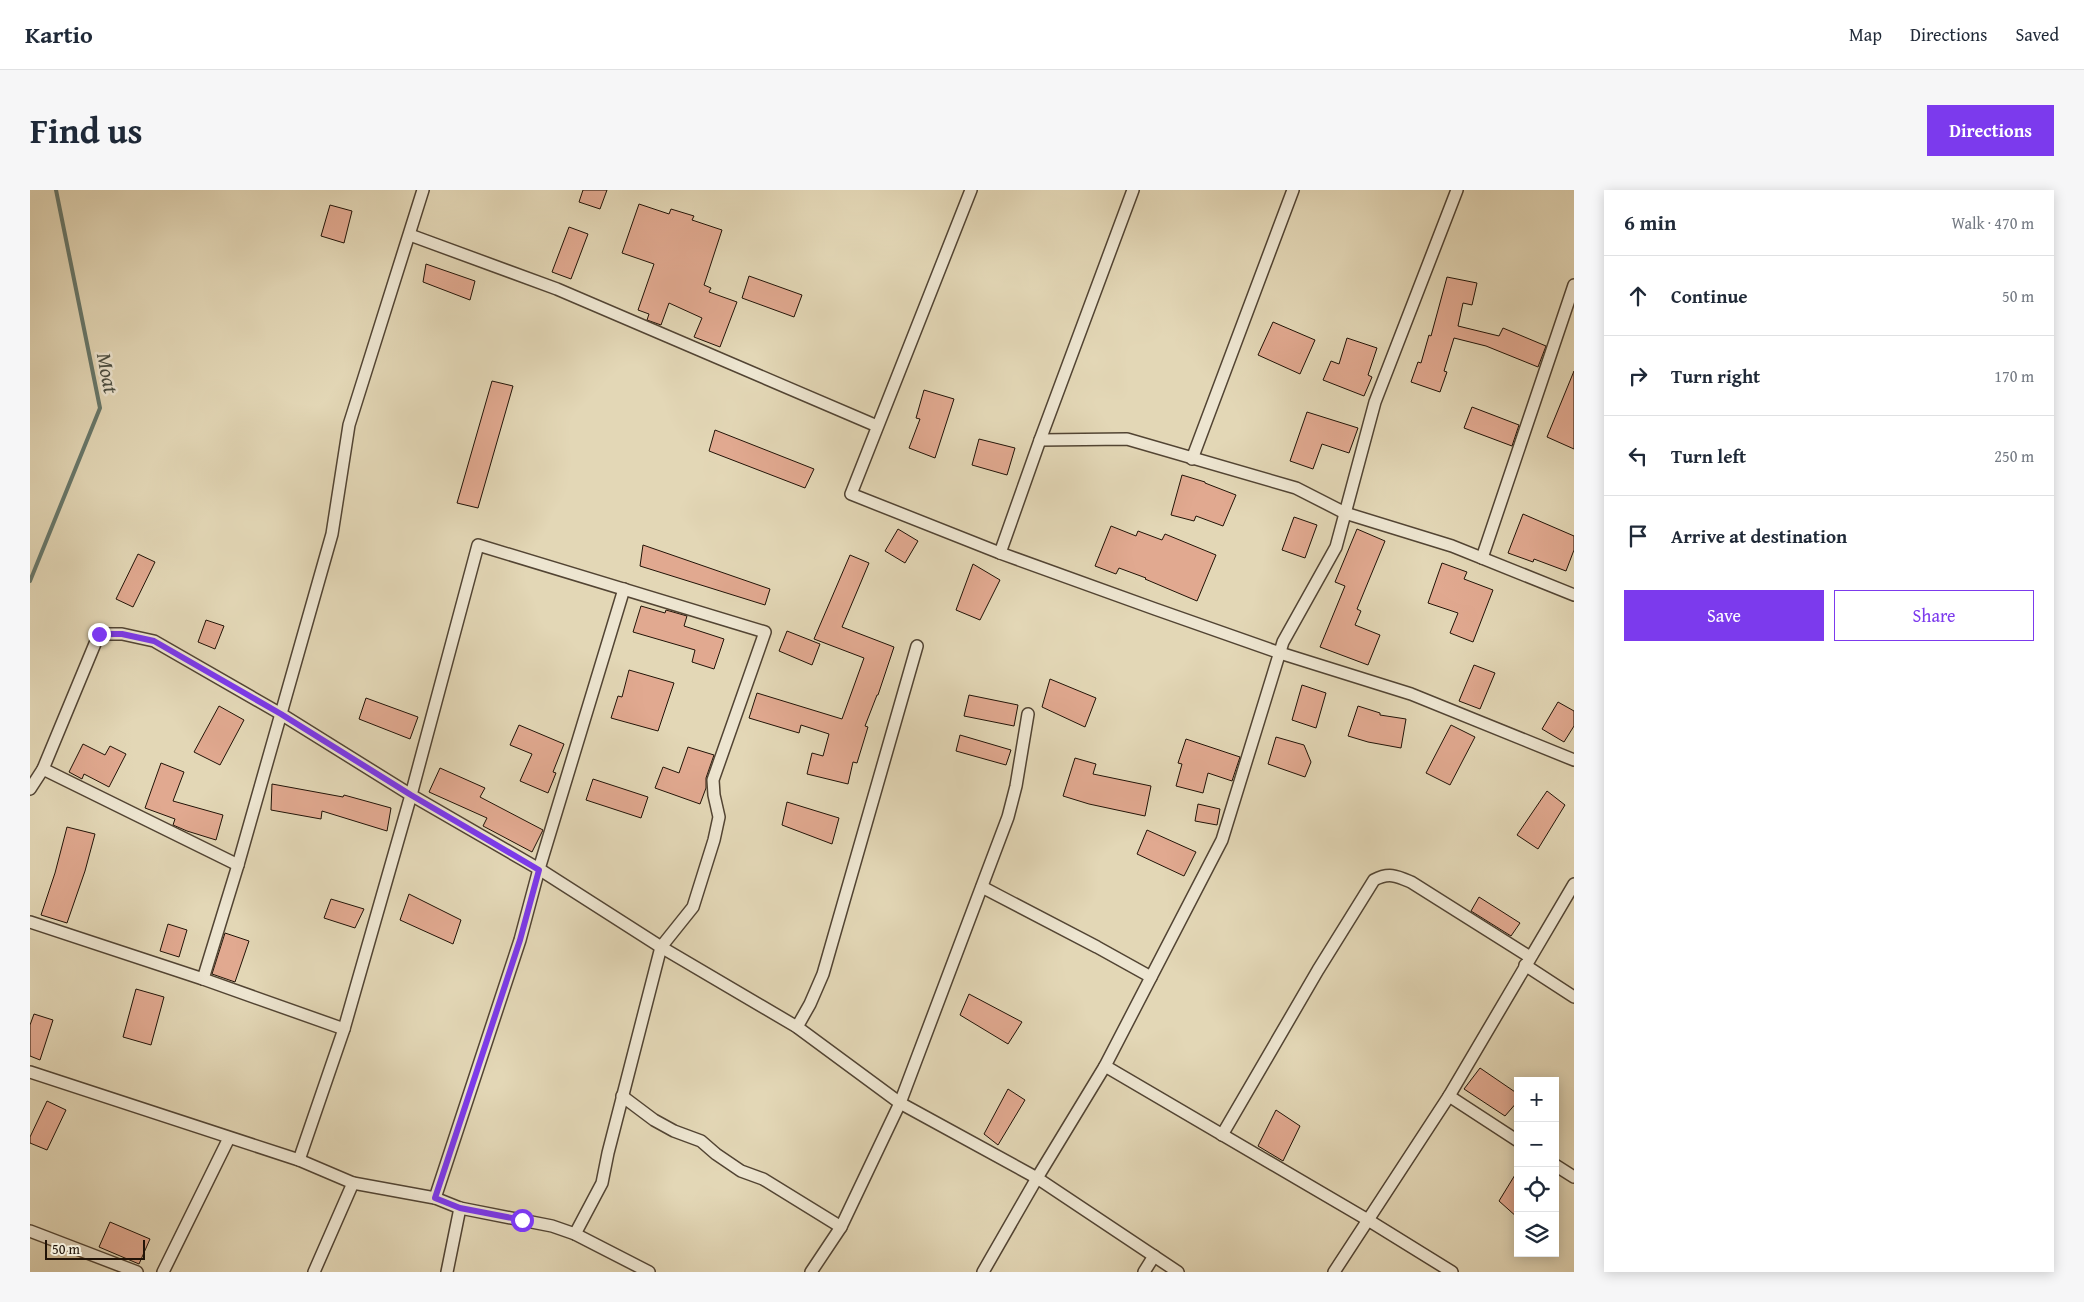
<!DOCTYPE html>
<html lang="en">
<head>
<meta charset="utf-8">
<style>
	:root { --surface:#fff; --page:#f6f6f7; --text:#1f2937; --muted:#747a83; --line:#e0e1e3; --accent:#7c3aed }
	body { margin:0; font-family:"Gentium Book Plus",serif; background:var(--page); color:var(--text) }
	.controls { position:absolute; right:15px; bottom:15px; display:grid; overflow:hidden; border-radius:0px; box-shadow:0 2px 12px #0003 }
	.controls button { width:45px; height:45px; display:grid; place-items:center; padding:0; border:0; border-bottom:1px solid var(--line); background:var(--surface); color:var(--text); font:25px sans-serif }
	.scale { position:absolute; left:15px; bottom:12px; width:100px; box-sizing:border-box; padding-left:5px; border:2px solid #211307; border-top:0; font-size:14px; line-height:18px; white-space:nowrap; color:#211307; -webkit-text-stroke:4px #ede5d0; paint-order:stroke }
	.stop { position:absolute; width:15px; height:15px; margin:-11px; border:4px solid #7c3aed; border-radius:50%; background:#fff }
	.stop.end { background:#7c3aed; border-color:#fff; box-shadow:0 1px 5px #0008 }
	.list { margin:0; padding:0; list-style:none }
	h2 { display:flex; justify-content:space-between; align-items:center; height:65px; margin:0; padding:0 20px; font-size:21px }
	h2 small { font-size:16px; font-weight:400; color:var(--muted) }
	.list li { display:grid; grid-template-columns:32px 1fr auto; gap:15px; align-items:center; box-sizing:border-box; height:80px; padding:0 20px; border-top:1px solid var(--line) }
	.list b { display:block; font-size:19px; white-space:nowrap }
	.list em { font-size:16px; font-style:normal; color:var(--muted) }
	.actions { display:flex; gap:10px; padding:15px 20px }
	.actions a { flex:1; padding:11px 0; border:1px solid var(--accent); border-radius:0px; text-align:center; font-size:18px; color:var(--accent) }
	.actions .main { background:var(--accent); color:#fff }
	.icon { flex:none; width:28px; height:28px; fill:none; stroke:currentColor; stroke-width:2; stroke-linecap:round; stroke-linejoin:round }
	.map { position:relative; flex:none; width:1544px; height:1082px; overflow:hidden; border-radius:0px }
	header { display:flex; align-items:center; gap:30px; box-sizing:border-box; height:70px; padding:0 25px; background:var(--surface); border-bottom:1px solid var(--line) }
	header strong { font-size:24px }
	nav { display:flex; gap:28px; margin-inline-start:auto; font-size:18px }
	.intro { display:flex; align-items:center; justify-content:space-between; box-sizing:border-box; height:120px; padding:0 30px }
	h1 { margin:0; font-size:35px }
	.button { padding:12px 22px; border-radius:0px; background:var(--accent); color:#fff; font-size:18px; font-weight:700 }
	main { display:flex; gap:30px; padding:0 30px }
	aside { flex:1; background:var(--surface); border-radius:0px; box-shadow:0 2px 12px #0003 }
	.map>svg:first-child { display:block }
</style>
</head>
<body>
<header>
<strong>Kartio</strong>
<nav><a>Map</a><a>Directions</a><a>Saved</a></nav>
</header>
<div class="intro"><h1>Find us</h1><a class="button">Directions</a></div>
<main>
<div class="map">
<svg width="1544" height="1082" viewBox="0 0 1544 1082">
	<rect width="100%" height="100%" fill="#e3d7b6"/>
	<filter id="stains"><feTurbulence type="fractalNoise" baseFrequency=".004" numOctaves="4"/><feColorMatrix values="0 0 0 0 .2 0 0 0 0 .09 0 0 0 0 .02 0 0 0 .5 -.17"/></filter>
	<radialGradient id="worn" r=".72"><stop offset=".6" stop-color="#630" stop-opacity="0"/><stop offset="1" stop-color="#630" stop-opacity=".3"/></radialGradient>
	<g fill="none" stroke-linecap="round" stroke-linejoin="round">
		<!-- stream -->
		<polyline stroke="#67776a" stroke-width="4" points="0,391 70,218 26,0"/>
	</g>
	<!-- building -->
	<g fill="#e1a990" stroke="#211307">
		<polygon points="553,0 577,0 570,19 549,12"/>
		<polygon points="609,14 639,24 641,19 664,26 662,30 692,40 674,95 681,98 679,102 707,112 690,157 664,147 672,128 639,113 631,135 617,130 619,124 608,120 624,74 592,63"/>
		<polygon points="300,15 322,21 314,53 291,46"/>
		<polygon points="539,37 558,44 541,89 522,82"/>
		<polygon points="396,74 445,91 440,110 393,92"/>
		<polygon points="719,86 772,105 764,127 712,108"/>
		<polygon points="1417,87 1447,93 1442,115 1433,113 1428,136 1469,146 1473,138 1516,156 1508,177 1456,156 1424,148 1414,181 1417,182 1410,202 1381,192 1388,172 1391,173 1399,145 1401,146"/>
		<polygon points="1243,132 1285,150 1270,184 1228,165"/>
		<polygon points="1317,148 1347,158 1338,185 1342,187 1334,206 1293,190 1301,171 1309,174"/>
		<polygon points="1544,181 1544,259 1517,247"/>
		<polygon points="462,191 483,196 448,318 427,313"/>
		<polygon points="894,200 924,209 905,268 879,258 890,229 886,228"/>
		<polygon points="1442,217 1489,235 1482,256 1434,238"/>
		<polygon points="1277,222 1328,238 1319,263 1292,254 1283,279 1260,271"/>
		<polygon points="685,240 784,279 775,298 679,261"/>
		<polygon points="949,249 985,258 977,285 942,275"/>
		<polygon points="1152,285 1175,292 1175,293 1206,305 1193,336 1166,326 1164,331 1141,325"/>
		<polygon points="1493,324 1544,346 1544,360 1536,381 1504,369 1503,372 1478,363"/>
		<polygon points="1264,327 1287,335 1275,368 1252,360"/>
		<polygon points="1081,336 1106,346 1108,341 1132,350 1135,344 1186,365 1167,411 1115,389 1116,388 1089,378 1086,384 1065,376"/>
		<polygon points="868,339 888,351 875,373 855,361"/>
		<polygon points="1327,339 1355,351 1327,419 1331,421 1325,435 1350,445 1338,475 1290,457 1315,396 1305,392"/>
		<polygon points="613,355 740,399 735,415 610,376"/>
		<polygon points="108,364 125,372 103,417 86,409"/>
		<polygon points="820,365 839,373 812,437 864,457 848,505 847,505 835,536 838,537 827,573 823,572 818,594 777,584 782,563 793,566 799,544 771,535 769,543 719,528 727,503 812,529 834,468 784,449"/>
		<polygon points="1412,373 1437,382 1434,389 1463,400 1443,452 1420,443 1428,423 1398,413"/>
		<polygon points="943,374 970,390 950,430 926,420"/>
		<polygon points="611,416 635,423 636,420 657,426 654,436 694,449 684,479 662,472 665,460 603,442"/>
		<polygon points="176,430 194,436 185,459 168,452"/>
		<polygon points="757,441 790,454 782,475 749,461"/>
		<polygon points="1444,475 1465,483 1450,519 1429,511"/>
		<polygon points="599,480 644,493 628,541 581,528 588,506 592,507"/>
		<polygon points="1020,489 1066,508 1055,537 1012,517"/>
		<polygon points="1272,495 1296,503 1286,538 1262,530"/>
		<polygon points="939,505 988,515 984,536 934,526"/>
		<polygon points="336,508 388,527 380,549 329,529"/>
		<polygon points="1528,512 1544,521 1544,536 1534,552 1512,539"/>
		<polygon points="189,516 214,530 190,575 164,562"/>
		<polygon points="1328,516 1350,523 1350,525 1376,529 1371,558 1338,552 1318,546"/>
		<polygon points="489,535 534,554 523,582 526,583 518,603 490,591 502,564 480,555"/>
		<polygon points="1421,535 1445,547 1420,595 1396,583"/>
		<polygon points="930,545 981,560 976,575 926,561"/>
		<polygon points="1246,547 1274,555 1281,572 1275,587 1238,574"/>
		<polygon points="1156,549 1210,567 1202,591 1178,583 1173,603 1146,596 1152,574 1148,573"/>
		<polygon points="53,554 75,565 80,556 96,564 79,597 54,584 52,589 39,582"/>
		<polygon points="658,557 684,565 676,588 676,598 670,614 625,598 633,577 649,583"/>
		<polygon points="1045,568 1066,574 1063,584 1121,596 1115,626 1059,614 1033,606"/>
		<polygon points="131,573 154,582 143,611 193,625 186,650 157,641 143,635 145,629 115,618"/>
		<polygon points="410,578 455,598 450,607 513,640 502,662 453,636 457,628 399,602"/>
		<polygon points="563,589 618,607 611,628 556,610"/>
		<polygon points="242,594 313,607 314,605 361,618 357,641 292,621 291,629 241,620"/>
		<polygon points="1517,601 1535,615 1508,659 1487,645"/>
		<polygon points="757,612 809,628 802,654 752,635"/>
		<polygon points="1168,614 1190,619 1187,635 1165,631"/>
		<polygon points="37,637 65,644 55,681 37,733 11,725 25,683"/>
		<polygon points="1117,640 1166,662 1154,686 1107,664"/>
		<polygon points="379,704 431,730 423,754 370,730"/>
		<polygon points="1449,707 1490,733 1481,746 1441,721"/>
		<polygon points="301,709 334,719 325,738 294,728"/>
		<polygon points="138,734 157,740 149,767 130,761"/>
		<polygon points="195,743 219,751 205,792 182,784"/>
		<polygon points="106,799 134,807 121,855 93,847"/>
		<polygon points="939,804 992,832 978,854 930,825"/>
		<polygon points="4,824 23,830 10,870 0,866 0,835"/>
		<polygon points="1450,878 1488,904 1488,911 1475,926 1434,899"/>
		<polygon points="978,899 995,910 968,955 954,944"/>
		<polygon points="17,911 36,920 17,960 0,953 0,947"/>
		<polygon points="1246,920 1270,936 1253,971 1228,956"/>
		<polygon points="1488,980 1488,1028 1469,1011"/>
		<polygon points="80,1032 120,1049 109,1074 69,1057"/>
	</g>
	<g fill="none" stroke-linecap="round" stroke-linejoin="round">
		<!-- minor casing -->
		<g stroke="#524433" stroke-width="14">
			<g id="minor">
				<polyline points="941,0 821,304 970,363 1125,419 1250,463 1381,504 1544,570"/>
				<polyline points="380,45 527,99 847,236"/>
				<polyline points="1010,250 1097,249 1266,298 1315,323 1422,356 1544,405"/>
				<polyline points="1162,269 1263,0"/>
				<polyline points="970,363 1010,250 1103,0"/>
				<polyline points="1452,368 1544,95"/>
				<polyline points="13,579 208,675"/>
				<polyline points="0,599 13,579 69,444 92,444 124,451 251,524 381,605 509,679 631,757 767,837 870,913 1007,988 1148,1082"/>
				<polyline points="952,697 1067,757 1121,787"/>
				<polyline points="0,732 173,789 314,839"/>
				<polyline points="1495,775 1544,807"/>
				<polyline points="173,789 208,675 302,344 319,235 393,0"/>
				<polyline points="767,837 780,814 793,784 887,456"/>
				<polyline points="1075,876 1338,1030 1422,1082"/>
				<polyline points="0,882 269,970 323,993 405,1008 430,1018 522,1036 545,1044 619,1082"/>
				<polyline points="592,906 624,930 644,941 671,951 686,964 711,981 733,989 811,1037"/>
				<polyline points="1419,906 1488,951"/>
				<path d="M1192,945L1288,780L1344,690C1359,682 1367,686 1381,692L1500,767"/>
				<polyline points="269,970 314,839 381,605 448,355 735,442 683,590 684,605 689,627 684,650 663,717 631,757 578,963 572,993 545,1044"/>
				<polyline points="1525,975 1544,987"/>
				<polyline points="405,1008 490,750 509,679 594,399"/>
				<polyline points="0,1041 107,1082"/>
				<polyline points="133,1082 199,948"/>
				<polyline points="284,1082 323,993"/>
				<polyline points="417,1082 430,1018"/>
				<polyline points="781,1082 811,1037 870,913 978,627 986,596 998,524"/>
				<polyline points="953,1082 1007,988 1075,876 1192,650 1253,452 1306,357 1345,212 1427,0"/>
				<polyline points="1114,1082 1124,1066"/>
				<polyline points="1304,1082 1419,906 1544,694"/>
			</g>
		</g>
		<!-- minor -->
		<use href="#minor" stroke="#ede5d0" stroke-width="11"/>
	</g>
	<g fill="none" stroke-linecap="round" stroke-linejoin="round">
		<!-- route -->
		<polyline stroke="#7c3aed" stroke-width="6" points="69,444 92,444 124,451 251,524 381,605 509,680 490,750 405,1008 430,1018 492,1030"/>
	</g>
	<g text-anchor="middle" dominant-baseline="central" stroke-width="5" stroke-linejoin="round" paint-order="stroke">
		<!-- water labels -->
		<g font-size="21" font-style="italic" fill="#4a4d41" stroke="#ede5d0">
			<text transform="translate(78 183) rotate(79)">Moat</text>
		</g>
	</g>
	<rect width="100%" height="100%" filter="url(#stains)"/>
	<rect width="100%" height="100%" fill="url(#worn)"/>
</svg>
<div class="controls">
<button>+</button>
<button>−</button>
<button><svg class="icon" aria-label="locate" viewBox="0 0 24 24"><circle cx="12" cy="12" r="6"/><path d="M12 2v4M12 18v4M2 12h4M18 12h4"/></svg></button>
<button><svg class="icon" aria-label="layers" viewBox="0 0 24 24"><path d="M12 4l9 5-9 5-9-5zM3 14l9 5 9-5"/></svg></button>
</div>
<div class="scale">50 m</div>
<div class="stop" style="left:492px;top:1030px"></div>
<div class="stop end" style="left:69px;top:444px"></div>
</div>
<aside>
<h2>6 min<small>Walk · 470 m</small></h2>
<ul class="list">
<li><svg class="icon" aria-label="ahead" viewBox="0 0 24 24"><path d="M12 20V5M6 11l6-6 6 6"/></svg><div><b>Continue</b></div><em>50 m</em></li>
<li><svg class="icon" aria-label="right" viewBox="0 0 24 24"><path d="M7 20v-9h11M14 6l5 5-5 5"/></svg><div><b>Turn right</b></div><em>170 m</em></li>
<li><svg class="icon" aria-label="left" viewBox="0 0 24 24"><path d="M17 20v-9H6M10 6l-5 5 5 5"/></svg><div><b>Turn left</b></div><em>250 m</em></li>
<li><svg class="icon" aria-label="arrive" viewBox="0 0 24 24"><path d="M6 21V4h12l-3 4 3 4H6"/></svg><div><b>Arrive at destination</b></div></li>
</ul>
<div class="actions"><a class="main">Save</a><a>Share</a></div>
</aside>
</main>
</body>
</html>
